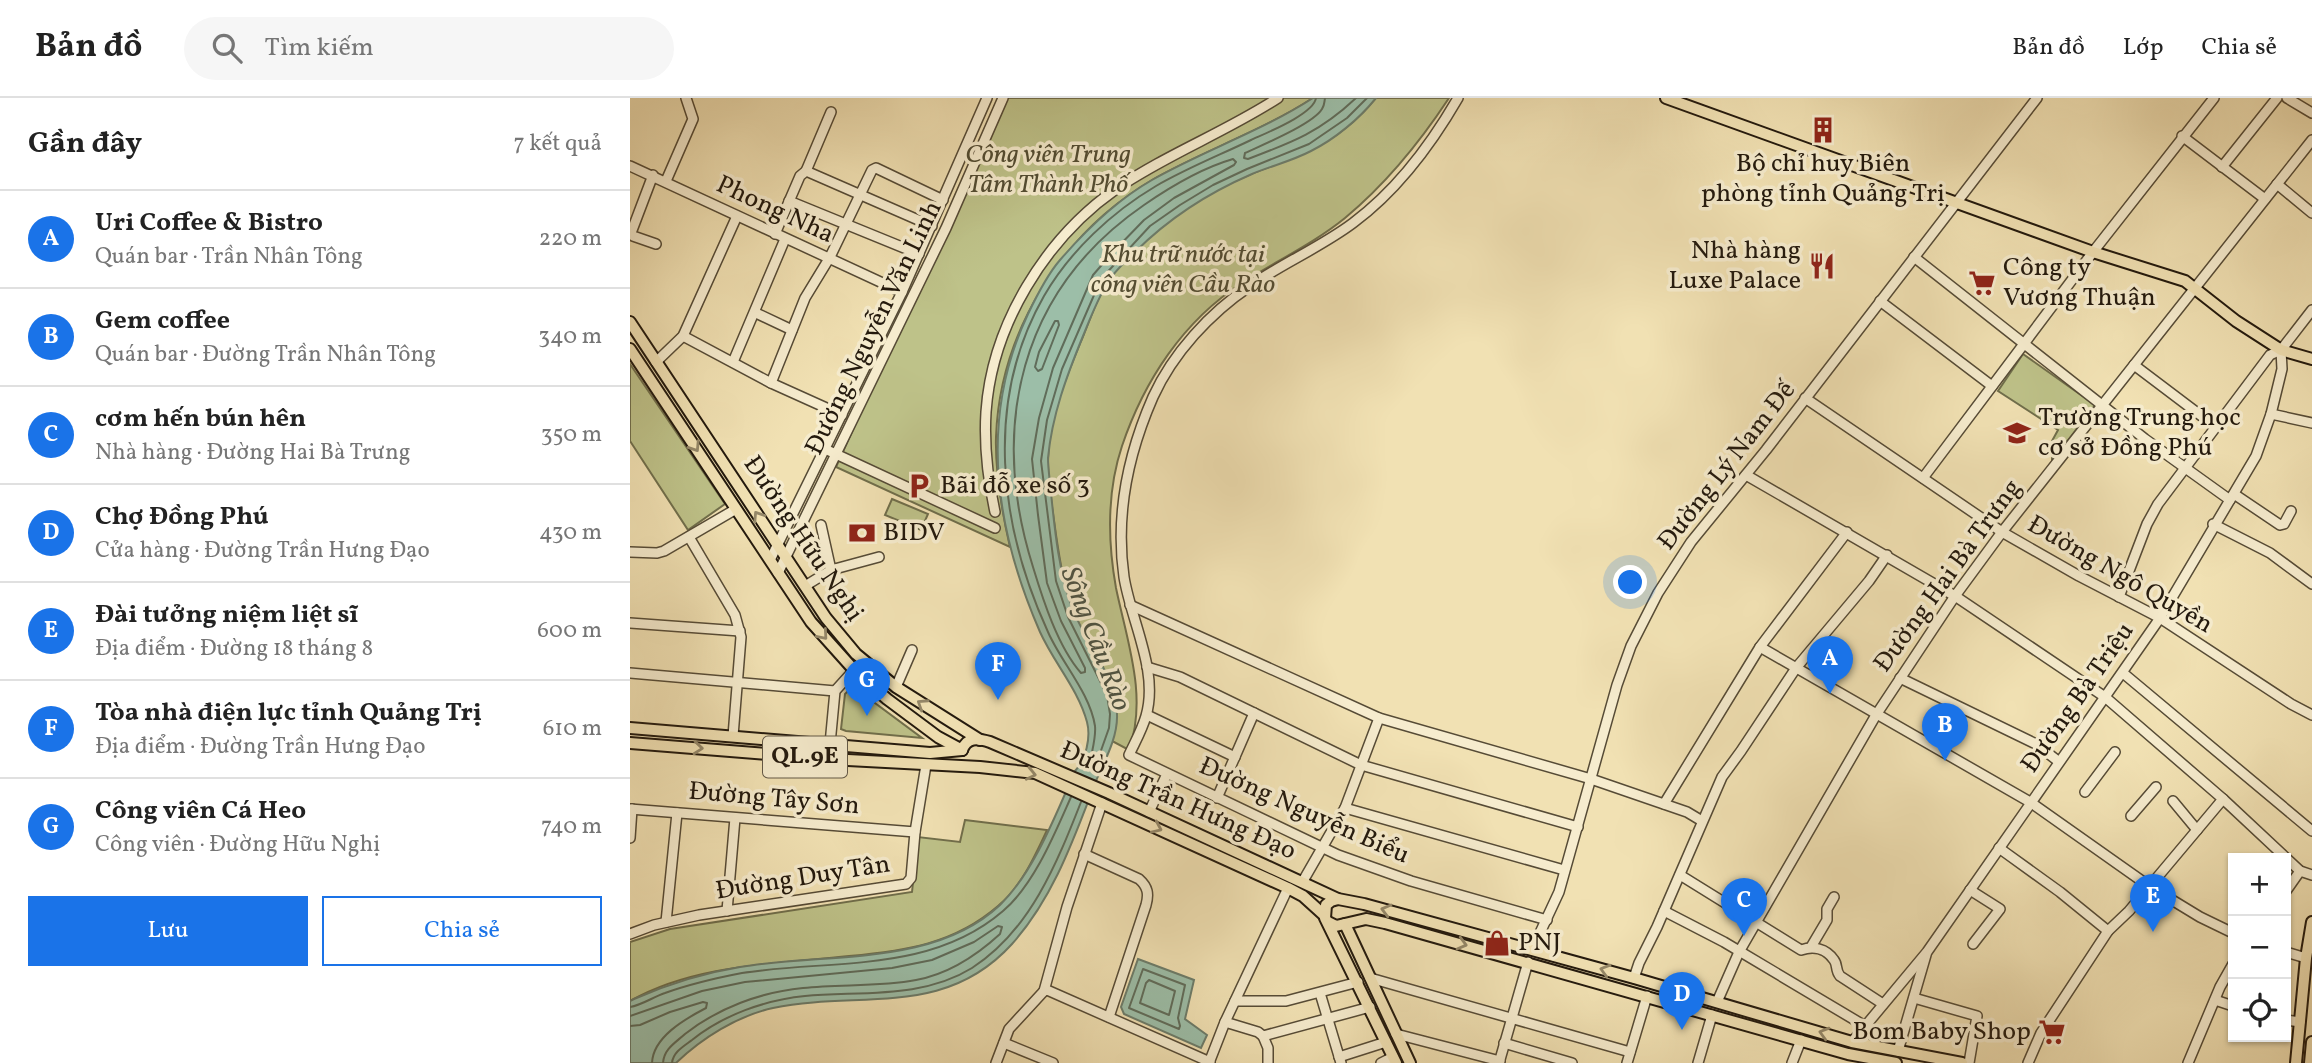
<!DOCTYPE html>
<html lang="vi">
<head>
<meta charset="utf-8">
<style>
	:root { --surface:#fff; --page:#f6f6f6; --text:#222; --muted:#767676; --line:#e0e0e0; --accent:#1a73e8 }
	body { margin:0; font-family:Vollkorn,serif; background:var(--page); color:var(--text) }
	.controls { position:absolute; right:21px; bottom:21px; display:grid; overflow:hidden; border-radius:0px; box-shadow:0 2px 5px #0004 }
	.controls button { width:63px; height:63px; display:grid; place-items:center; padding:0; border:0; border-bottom:2px solid var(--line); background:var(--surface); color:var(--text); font:35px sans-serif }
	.you { position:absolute; left:1001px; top:485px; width:24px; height:24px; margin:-18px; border:5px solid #fff; border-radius:50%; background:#1a73e8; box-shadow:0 0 0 10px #1a73e833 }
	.badge { display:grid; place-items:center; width:46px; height:46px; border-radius:50%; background:var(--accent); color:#fff; font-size:23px; font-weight:700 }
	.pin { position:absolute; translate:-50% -58px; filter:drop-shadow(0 2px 4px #0008) }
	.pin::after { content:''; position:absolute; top:37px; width:24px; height:21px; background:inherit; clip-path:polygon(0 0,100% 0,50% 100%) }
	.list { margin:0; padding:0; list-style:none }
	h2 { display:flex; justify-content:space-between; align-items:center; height:91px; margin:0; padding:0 28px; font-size:30px }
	h2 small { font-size:23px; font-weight:400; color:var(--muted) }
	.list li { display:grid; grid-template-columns:46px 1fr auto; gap:21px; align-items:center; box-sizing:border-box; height:98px; padding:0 28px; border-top:2px solid var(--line) }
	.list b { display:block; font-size:26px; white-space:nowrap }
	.list p { margin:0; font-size:23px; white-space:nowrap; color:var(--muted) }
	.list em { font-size:23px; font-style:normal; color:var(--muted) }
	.actions { display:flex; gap:14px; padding:21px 28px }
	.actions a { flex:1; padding:16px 0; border:2px solid var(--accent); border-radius:0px; text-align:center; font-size:24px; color:var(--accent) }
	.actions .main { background:var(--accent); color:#fff }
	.icon { flex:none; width:38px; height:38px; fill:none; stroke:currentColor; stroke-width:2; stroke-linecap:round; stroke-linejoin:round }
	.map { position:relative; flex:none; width:1682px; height:965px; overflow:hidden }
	header { display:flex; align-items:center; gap:42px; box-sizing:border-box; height:98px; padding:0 35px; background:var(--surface); border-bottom:2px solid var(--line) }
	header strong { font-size:33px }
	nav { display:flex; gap:38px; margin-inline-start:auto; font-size:24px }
	.search { width:490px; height:63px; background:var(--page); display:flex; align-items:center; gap:18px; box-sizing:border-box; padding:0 24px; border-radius:38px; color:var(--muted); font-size:26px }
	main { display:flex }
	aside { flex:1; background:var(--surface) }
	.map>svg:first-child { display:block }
</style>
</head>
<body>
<header>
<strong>Bản đồ</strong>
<div class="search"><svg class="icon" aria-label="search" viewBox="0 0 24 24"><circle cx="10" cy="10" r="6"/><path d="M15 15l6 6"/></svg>Tìm kiếm</div>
<nav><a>Bản đồ</a><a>Lớp</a><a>Chia sẻ</a></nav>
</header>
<main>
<aside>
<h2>Gần đây<small>7 kết quả</small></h2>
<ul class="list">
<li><span class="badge">A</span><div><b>Uri Coffee &amp; Bistro</b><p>Quán bar · Trần Nhân Tông</p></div><em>220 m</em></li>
<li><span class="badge">B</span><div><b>Gem coffee</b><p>Quán bar · Đường Trần Nhân Tông</p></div><em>340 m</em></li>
<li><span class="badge">C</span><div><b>cơm hến bún hên</b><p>Nhà hàng · Đường Hai Bà Trưng</p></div><em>350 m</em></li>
<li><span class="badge">D</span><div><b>Chợ Đồng Phú</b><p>Cửa hàng · Đường Trần Hưng Đạo</p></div><em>430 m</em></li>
<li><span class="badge">E</span><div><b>Đài tưởng niệm liệt sĩ</b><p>Địa điểm · Đường 18 tháng 8</p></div><em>600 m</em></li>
<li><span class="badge">F</span><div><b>Tòa nhà điện lực tỉnh Quảng Trị</b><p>Địa điểm · Đường Trần Hưng Đạo</p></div><em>610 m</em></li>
<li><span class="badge">G</span><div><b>Công viên Cá Heo</b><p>Công viên · Đường Hữu Nghị</p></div><em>740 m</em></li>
</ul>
<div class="actions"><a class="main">Lưu</a><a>Chia sẻ</a></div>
</aside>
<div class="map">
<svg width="1682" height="965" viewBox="0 0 1682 965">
	<rect width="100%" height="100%" fill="#f1e1b3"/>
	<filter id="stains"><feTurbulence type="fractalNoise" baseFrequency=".00286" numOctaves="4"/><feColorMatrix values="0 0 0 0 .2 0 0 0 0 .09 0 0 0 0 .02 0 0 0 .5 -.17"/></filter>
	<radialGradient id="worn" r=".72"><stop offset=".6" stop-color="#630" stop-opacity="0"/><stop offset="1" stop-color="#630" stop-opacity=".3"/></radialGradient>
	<!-- green -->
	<g fill="#bec289" stroke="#706e4b" stroke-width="2">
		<path d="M373,0H683C632,33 575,52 522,82C432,135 370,233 366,339C365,375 372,414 380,449L206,369Z"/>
		<path d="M746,0H819C790,44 756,86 715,120C683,146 646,163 612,185C553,223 514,283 492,348C477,393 478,445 486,490C497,543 518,599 499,652L482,643C497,594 461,557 444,515C434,489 430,464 426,437C423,413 418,388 418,363C418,320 438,275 454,236C461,219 468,198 478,183C512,135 568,98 621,76C672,56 710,45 746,0Z"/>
		<polygon points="1393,256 1465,307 1422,363 1422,343 1428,332 1368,293"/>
		<polygon points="0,266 95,406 58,432 0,343"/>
		<polygon points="262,401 298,416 291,432 255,417"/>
		<polygon points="221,590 226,591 292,640 216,633 211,631 215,596"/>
		<path d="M335,722L417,732C405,758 391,789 368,808C324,846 275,853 219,858C146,866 65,866 0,903V844L40,831L282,794L288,739L330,744Z"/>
	</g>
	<!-- water -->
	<g fill="#9cbea8" stroke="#6c7c6a" stroke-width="2">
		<path d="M683,0H746C729,21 705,41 681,53C662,63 641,68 622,76C578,95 538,121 505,154C495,164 483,174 477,186C467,202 460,221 453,238C437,277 422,317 418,360C418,371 420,383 421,395C425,435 429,475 443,512C457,547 486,578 487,616C488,639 475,662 466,683C444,740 424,799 382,846C314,921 230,892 143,910C107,918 72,940 46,965H0V903L4,901C38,886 73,875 110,869C194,854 303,870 370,807C404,774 426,716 445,673C456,662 461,639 457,624C448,591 424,565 410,534C365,431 348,321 398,216C407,197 417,177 430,162C457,131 487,102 522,82C575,52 632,33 683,0Z"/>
		<polygon points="508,861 564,882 555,921 577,937 571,950 494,916 491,909"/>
	</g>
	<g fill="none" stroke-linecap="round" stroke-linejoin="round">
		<!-- shore -->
		<g stroke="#606c5a" stroke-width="2">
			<path d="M686,0C684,16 636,35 621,42C590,57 557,70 526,88C482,114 440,153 414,198C354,303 369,427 418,534C431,564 460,595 465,628C466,638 463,649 461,659L464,663L468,661L479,630L480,616L477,597L438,519L426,483L411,363L417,322L432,271L471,181L520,128L550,107L583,87L617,71L679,46L717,20L737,0"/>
			<path d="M695,0C694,5 695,6 692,11C683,26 632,47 615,55L614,60L618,61C663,44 690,34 726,0"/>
			<path d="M603,61L606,64L604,67L544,100L514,122L484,153L463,177L423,270L409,320L402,361L408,417L417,485L431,523L455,570V574L451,575C428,549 413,502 403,469C359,329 389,193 514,107C540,89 572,70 603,61Z"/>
			<polygon points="425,223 428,223 429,227 412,271 408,273 405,269 409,254"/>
			<polygon points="513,871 555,887 548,920 550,928 549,931 499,910"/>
			<polygon points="519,882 545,893 539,917 510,905 516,885"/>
			<path d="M0,909C12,907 23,899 35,895C60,886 86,880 112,875C201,861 300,876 373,813C404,787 425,735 441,699"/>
			<path d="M0,918L72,893L115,884L262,870L302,862L344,844L368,828L372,829L370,836C346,858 319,876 286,882C249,889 211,886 173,890C131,894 88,910 55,936C45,945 34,951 33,965"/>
			<path d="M0,928L10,927L40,914L73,904L77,905L76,910C55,921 23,939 22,965"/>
			<path d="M42,965C43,954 54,948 62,942C93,917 135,902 175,898C231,893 292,901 342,870C400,833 427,765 451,704"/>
		</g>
		<!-- minor casing -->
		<g stroke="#564b36" stroke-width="12">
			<g id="minor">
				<path d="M828,0C802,45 766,93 723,125C691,149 653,165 620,188C580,215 543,255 523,299C498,356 485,416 494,479C501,523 529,573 516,618C512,632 505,644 499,657L708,757L781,783L917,822"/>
				<polyline points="1657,0 1682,15"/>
				<polyline points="1552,38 1635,101"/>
				<polyline points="0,68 272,194"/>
				<polyline points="1592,69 1647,0"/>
				<polyline points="176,73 201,14"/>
				<polyline points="23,77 1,135 3,138 26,146"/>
				<polyline points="36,83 63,21 56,0"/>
				<polyline points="1647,86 1682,115"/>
				<polyline points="159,103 289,156"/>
				<polyline points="145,136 170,78 176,73 302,128"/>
				<polyline points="1284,159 1515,341 1600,402"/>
				<polyline points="1250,203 1362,288"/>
				<polyline points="126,215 162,232"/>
				<polyline points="53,238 141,285 212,317"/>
				<polyline points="26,264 53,238 107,118"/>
				<polyline points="103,264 155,141"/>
				<polyline points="1504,267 1586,329"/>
				<polyline points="141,285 175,200 200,159 242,72 246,70 313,102"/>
				<polyline points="1175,300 1372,434 1449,478 1530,520 1661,606 1682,617"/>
				<polyline points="1641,316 1682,325"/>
				<polyline points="195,351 365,430"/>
				<polyline points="1116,377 1325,498 1475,599 1593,701 1670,773 1682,777"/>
				<polyline points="1293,380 1463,154 1584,0"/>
				<polyline points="1604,396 1650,427 1654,426 1661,413"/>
				<path d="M365,414C358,382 354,347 356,314C362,227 415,141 486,91C537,56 596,34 648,0"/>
				<polyline points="1583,426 1640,455 1682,486"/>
				<polyline points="191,427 201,472"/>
				<polyline points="59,439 105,517 111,539 103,638"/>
				<polyline points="0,454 27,455 34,453 106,411"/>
				<polyline points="140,462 272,194 357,0"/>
				<polyline points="148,475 316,130 373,0"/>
				<polyline points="175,488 201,472 249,459"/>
				<polyline points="1489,499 1517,426 1528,406 1640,257 1651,252 1682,212"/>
				<polyline points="500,507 749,620 961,681 1057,714 1072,723"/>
				<polyline points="0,525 110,533"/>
				<polyline points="1130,549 1400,704 1519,788 1570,819 1603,835"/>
				<polyline points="517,569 550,579 731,667 948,729"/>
				<polyline points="0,575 205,593"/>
				<polyline points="1493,575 1682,733"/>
				<polyline points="1270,580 1406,646 1428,663"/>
				<polyline points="266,589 282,552"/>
				<polyline points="517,617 605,659"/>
				<polyline points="200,646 205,593 224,572"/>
				<polyline points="1455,694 1485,654"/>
				<polyline points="587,700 624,615"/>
				<polyline points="1543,703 1567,732"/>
				<polyline points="1034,706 1130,549 1217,434"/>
				<polyline points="715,710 934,772"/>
				<polyline points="0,711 285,734"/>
				<polyline points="519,714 537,676"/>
				<polyline points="1501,718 1526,689"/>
				<polyline points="0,740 2,711"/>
				<polyline points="1369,750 1430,794 1478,833"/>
				<path d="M454,756L509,781C518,789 519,796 516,807L479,919"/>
				<path d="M1050,777L1171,852C1183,848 1196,850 1204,862C1208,867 1205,872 1210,878L1253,906"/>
				<polyline points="673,783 715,710 749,620"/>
				<polyline points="1340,792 1370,811 1343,846"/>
				<polyline points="1656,793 1670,773"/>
				<polyline points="97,813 105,720"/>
				<polyline points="1034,813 1094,844 1235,928"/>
				<polyline points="36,824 47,715"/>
				<polyline points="0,836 24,827 69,817 276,786 281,780 285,734 296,667"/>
				<polyline points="1181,849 1197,822 1197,811 1204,799"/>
				<polyline points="902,852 929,794 987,587 1001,548 1028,495 1061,444 1136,352 1407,0"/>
				<polyline points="1656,854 1676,860"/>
				<polyline points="740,880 1000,954"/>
				<polyline points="1004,880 1009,865 1027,829 1092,679 1111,653 1166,570 1239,483 1257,457"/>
				<polyline points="414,893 417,892 580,964"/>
				<polyline points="690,895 711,965"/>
				<polyline points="1284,900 1347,918 1339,965"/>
				<polyline points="1585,902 1603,908"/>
				<polyline points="605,903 656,903 728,884"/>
				<polyline points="1087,904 1109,854 1246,617 1325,498 1372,434 1682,42"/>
				<polyline points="1656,922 1670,924"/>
				<polyline points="595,924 628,934 633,938 740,909"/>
				<polyline points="766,936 870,963"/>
				<polyline points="633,938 638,950 638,965"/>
				<polyline points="1222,944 1297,854 1530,520 1626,358 1641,316 1652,271 1651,252"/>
				<polyline points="374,945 423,965"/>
				<polyline points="874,945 942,965"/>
				<polyline points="1268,953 1296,857"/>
				<polyline points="709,959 756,944"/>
				<polyline points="366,965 379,931 414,893 437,809 472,705"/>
				<polyline points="579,965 595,924 658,790"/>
				<polyline points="751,965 763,959"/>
				<polyline points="869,965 898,864"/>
				<polyline points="997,965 1017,898"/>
				<polyline points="1068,965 1082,917"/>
				<polyline points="1162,965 1171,942"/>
				<polyline points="1398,965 1411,935 1478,833 1499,813 1593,701"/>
				<polyline points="1558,965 1590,889 1603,866"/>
			</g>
		</g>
		<!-- major casing -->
		<g stroke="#23190d" stroke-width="14">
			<g id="major">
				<polyline points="1036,0 1463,154 1555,183 1606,223 1651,252 1682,261"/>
				<polyline points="0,224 196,520 226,556 266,589 350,642"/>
				<polyline points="0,251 181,524 224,572 257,601 308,639 332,652"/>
				<polyline points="0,630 300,655 332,652"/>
				<polyline points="0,645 199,661 350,669 405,675 658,790 673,798 694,817"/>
				<path d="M332,652C337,639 347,640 360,644L479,695L708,801L734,806L1004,880L1222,944L1332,965"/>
				<polyline points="708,801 701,803 696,807 695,820 766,965"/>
				<polyline points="698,824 706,828 736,821 755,825 1218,956 1266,965"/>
				<polyline points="715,826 780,965"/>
				<polyline points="1666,965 1676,860 1682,824"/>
				<polyline points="1680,965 1682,944"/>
			</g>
		</g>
		<!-- minor -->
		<use href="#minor" stroke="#f6ecce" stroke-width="9"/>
		<!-- major -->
		<use href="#major" stroke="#f1e1b3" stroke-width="10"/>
	</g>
	<!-- one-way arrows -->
	<defs><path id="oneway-chevron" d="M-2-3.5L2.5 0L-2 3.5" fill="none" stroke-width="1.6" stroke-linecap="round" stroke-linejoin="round" transform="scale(1.75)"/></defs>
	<g stroke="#948768">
		<use href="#oneway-chevron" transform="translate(65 349) rotate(57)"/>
		<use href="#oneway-chevron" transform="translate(128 418) rotate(-123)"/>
		<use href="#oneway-chevron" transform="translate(193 537) rotate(49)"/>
		<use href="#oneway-chevron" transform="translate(292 606) rotate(-147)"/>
		<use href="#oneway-chevron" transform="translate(68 650) rotate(5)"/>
		<use href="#oneway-chevron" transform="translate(401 676) rotate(13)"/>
		<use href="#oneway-chevron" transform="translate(527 730) rotate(24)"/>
		<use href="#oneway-chevron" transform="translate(756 812) rotate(-165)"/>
		<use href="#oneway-chevron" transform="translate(832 846) rotate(15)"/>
		<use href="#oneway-chevron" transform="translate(975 872) rotate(-164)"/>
		<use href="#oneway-chevron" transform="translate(1194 935) rotate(-164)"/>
	</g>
	<!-- icons -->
	<defs>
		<g id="building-bare" transform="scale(2.1)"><path d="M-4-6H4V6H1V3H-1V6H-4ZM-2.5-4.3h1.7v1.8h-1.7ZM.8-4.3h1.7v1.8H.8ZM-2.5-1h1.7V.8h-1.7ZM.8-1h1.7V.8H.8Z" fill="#8f2418" stroke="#f6ecce" stroke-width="2.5" paint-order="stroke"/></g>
		<g id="restaurant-bare" transform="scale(2.1)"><path d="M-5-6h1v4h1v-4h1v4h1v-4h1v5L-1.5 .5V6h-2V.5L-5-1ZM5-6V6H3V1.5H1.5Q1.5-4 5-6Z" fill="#8f2418" stroke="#f6ecce" stroke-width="2.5" paint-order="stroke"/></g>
		<g id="supermarket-bare" transform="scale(2.1)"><path d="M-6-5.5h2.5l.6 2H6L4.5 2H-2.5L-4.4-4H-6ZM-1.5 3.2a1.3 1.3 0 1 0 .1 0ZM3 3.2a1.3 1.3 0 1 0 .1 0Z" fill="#8f2418" stroke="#f6ecce" stroke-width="2.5" paint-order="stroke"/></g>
		<g id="school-bare" transform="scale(2.1)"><path d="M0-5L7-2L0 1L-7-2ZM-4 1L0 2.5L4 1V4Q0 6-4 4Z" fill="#8f2418" stroke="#f6ecce" stroke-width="2.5" paint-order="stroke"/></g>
		<g id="parking-bare" transform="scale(2.1)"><path d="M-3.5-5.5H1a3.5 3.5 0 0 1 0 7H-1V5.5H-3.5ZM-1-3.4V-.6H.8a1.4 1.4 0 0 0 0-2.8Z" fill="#8f2418" stroke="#f6ecce" stroke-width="2.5" paint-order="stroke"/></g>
		<g id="bank-bare" transform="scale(2.1)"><path d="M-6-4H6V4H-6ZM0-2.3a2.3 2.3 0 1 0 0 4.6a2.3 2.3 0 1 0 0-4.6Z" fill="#8f2418" stroke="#f6ecce" stroke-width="2.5" paint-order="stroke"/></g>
		<g id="shop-bare" transform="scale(2.1)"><path d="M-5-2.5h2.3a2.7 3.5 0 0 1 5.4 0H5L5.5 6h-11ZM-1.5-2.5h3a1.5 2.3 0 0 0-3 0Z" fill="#8f2418" stroke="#f6ecce" stroke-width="2.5" paint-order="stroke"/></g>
	</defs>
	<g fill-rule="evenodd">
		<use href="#building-bare" x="1193" y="32"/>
		<use href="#restaurant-bare" x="1192" y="168"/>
		<use href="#supermarket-bare" x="1352" y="185"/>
		<use href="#school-bare" x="1387" y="335"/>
		<use href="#parking-bare" x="289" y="388"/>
		<use href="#bank-bare" x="232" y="435"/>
		<use href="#shop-bare" x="867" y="845"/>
		<use href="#supermarket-bare" x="1422" y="934"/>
	</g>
	<g text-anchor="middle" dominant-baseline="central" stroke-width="7" stroke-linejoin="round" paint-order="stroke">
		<!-- shield labels -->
		<rect fill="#f6ecce" stroke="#625847" stroke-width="2" x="133" y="638.5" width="84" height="41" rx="5"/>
		<g font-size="24" font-weight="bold" fill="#23190d">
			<text x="175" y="659">QL.9E</text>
		</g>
		<!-- park labels -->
		<g font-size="26" font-style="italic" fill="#524c32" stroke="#f6ecce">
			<text x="418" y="57">Công viên Trung<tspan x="418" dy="30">Tâm Thành Phố</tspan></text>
			<text x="553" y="157">Khu trữ nước tại<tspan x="553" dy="30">công viên Cầu Rào</tspan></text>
		</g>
		<!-- poi labels -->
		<g font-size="26" fill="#23190d" stroke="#f6ecce" text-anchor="start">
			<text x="1193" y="66" text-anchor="middle">Bộ chỉ huy Biên<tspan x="1193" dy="30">phòng tỉnh Quảng Trị</tspan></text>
			<text x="1171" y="153" text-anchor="end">Nhà hàng<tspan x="1171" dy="30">Luxe Palace</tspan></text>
			<text x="1373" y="170">Công ty<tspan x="1373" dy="30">Vương Thuận</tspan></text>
			<text x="1408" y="320">Trường Trung học<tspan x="1408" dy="30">cơ sở Đồng Phú</tspan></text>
			<text x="310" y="388">Bãi đỗ xe số 3</text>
			<text x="253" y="435">BIDV</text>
			<text x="888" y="845">PNJ</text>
			<text x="1401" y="934" text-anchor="end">Bom Baby Shop</text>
		</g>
		<!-- street labels -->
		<g font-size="26" fill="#23190d" stroke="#f6ecce">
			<text transform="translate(145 112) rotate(25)">Phong Nha</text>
			<text transform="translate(244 230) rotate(-64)">Đường Nguyễn Văn Linh</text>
			<text transform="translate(1097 368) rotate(-52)">Đường Lý Nam Đế</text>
			<text transform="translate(173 441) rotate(56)">Đường Hữu Nghị</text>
			<text transform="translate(1490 477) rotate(30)">Đường Ngô Quyền</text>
			<text transform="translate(1318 478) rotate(-54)">Đường Hai Bà Trưng</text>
			<text transform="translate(1448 600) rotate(-55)">Đường Bà Triệu</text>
			<text transform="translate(144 701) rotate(5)">Đường Tây Sơn</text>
			<text transform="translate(548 703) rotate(24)">Đường Trần Hưng Đạo</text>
			<text transform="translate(674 713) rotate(24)">Đường Nguyễn Biểu</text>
			<text transform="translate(173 780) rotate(-9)">Đường Duy Tân</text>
		</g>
		<!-- water labels -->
		<g font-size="28" font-style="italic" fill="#4d5343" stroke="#f6ecce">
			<text transform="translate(465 541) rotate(69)">Sông Cầu Rào</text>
		</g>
	</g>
	<rect width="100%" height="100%" filter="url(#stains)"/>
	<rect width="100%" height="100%" fill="url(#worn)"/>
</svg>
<div class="controls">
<button>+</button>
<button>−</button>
<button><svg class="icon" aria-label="locate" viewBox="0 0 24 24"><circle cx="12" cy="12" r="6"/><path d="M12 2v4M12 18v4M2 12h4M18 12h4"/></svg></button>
</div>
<div class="you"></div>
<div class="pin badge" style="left:1200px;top:596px">A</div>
<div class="pin badge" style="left:1315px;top:663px">B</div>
<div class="pin badge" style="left:1114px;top:838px">C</div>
<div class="pin badge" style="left:1052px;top:932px">D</div>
<div class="pin badge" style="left:1523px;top:834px">E</div>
<div class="pin badge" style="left:368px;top:602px">F</div>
<div class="pin badge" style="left:237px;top:618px">G</div>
</div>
</main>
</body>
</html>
